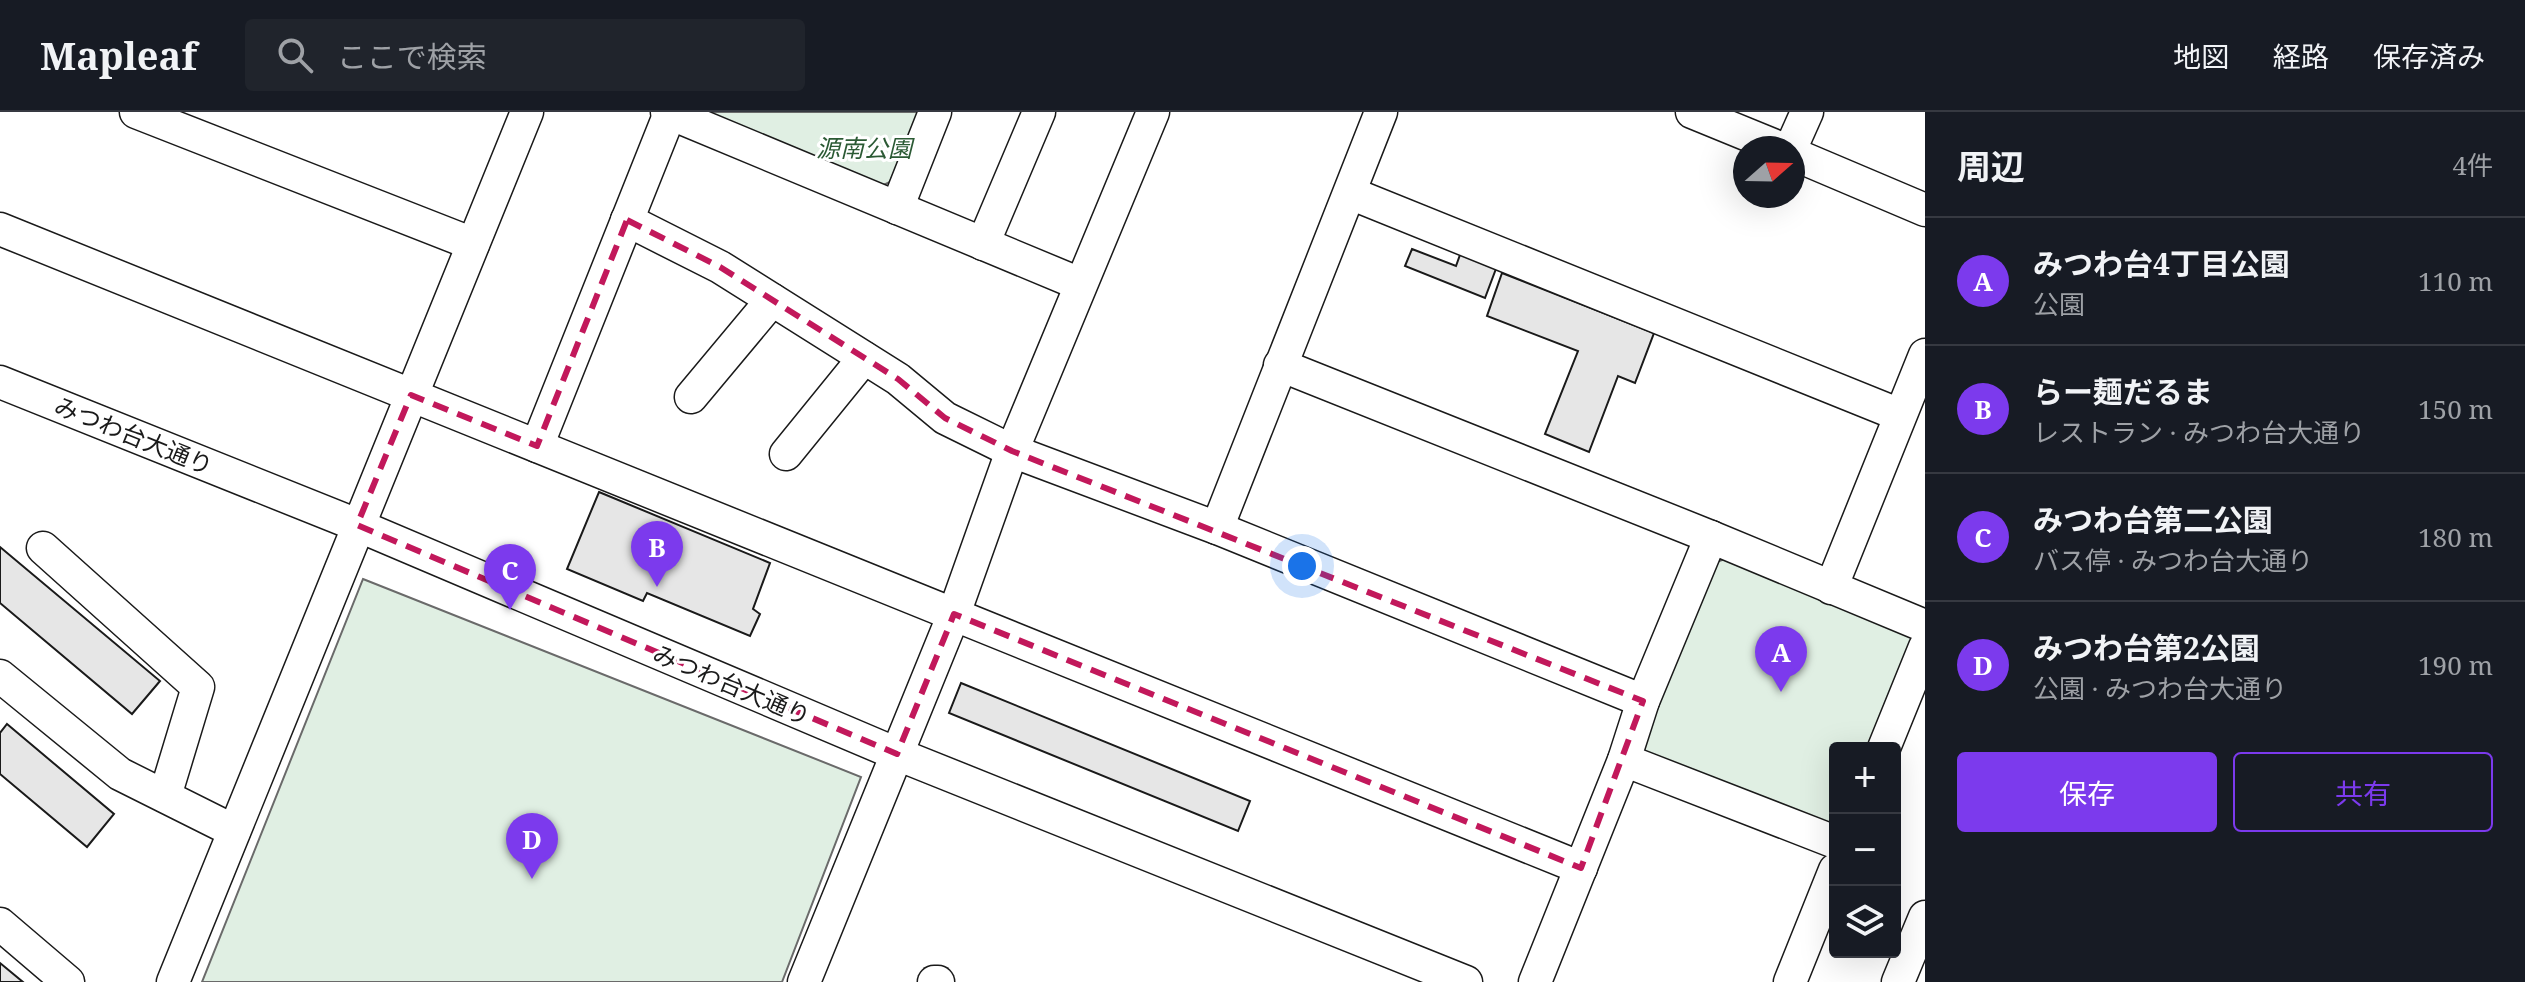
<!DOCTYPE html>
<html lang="ja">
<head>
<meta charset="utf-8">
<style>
	:root { --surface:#171b24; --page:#20242c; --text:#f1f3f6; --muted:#9ea1a6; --line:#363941; --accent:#7c3aed }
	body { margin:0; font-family:"Noto Serif","Noto Sans JP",serif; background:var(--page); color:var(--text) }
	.controls { position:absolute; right:24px; bottom:24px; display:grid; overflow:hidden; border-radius:8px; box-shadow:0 8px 32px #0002 }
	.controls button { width:72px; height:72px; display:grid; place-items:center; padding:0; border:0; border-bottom:2px solid var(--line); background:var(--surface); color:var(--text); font:40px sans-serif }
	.compass { position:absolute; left:1733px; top:24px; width:72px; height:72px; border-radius:50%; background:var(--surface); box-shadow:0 8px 32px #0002; rotate:70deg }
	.you { position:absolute; left:1302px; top:454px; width:28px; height:28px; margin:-20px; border:6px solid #fff; border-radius:50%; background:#1a73e8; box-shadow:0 0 0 12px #1a73e833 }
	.badge { display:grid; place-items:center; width:52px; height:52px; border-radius:50%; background:var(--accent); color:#fff; font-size:26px; font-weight:700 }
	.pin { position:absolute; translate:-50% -66px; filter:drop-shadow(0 2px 4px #0008) }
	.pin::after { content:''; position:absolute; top:42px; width:28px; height:24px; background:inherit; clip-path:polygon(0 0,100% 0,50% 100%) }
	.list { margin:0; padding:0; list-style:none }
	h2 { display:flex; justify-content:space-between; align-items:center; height:104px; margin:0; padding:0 32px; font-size:34px }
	h2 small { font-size:26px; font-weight:400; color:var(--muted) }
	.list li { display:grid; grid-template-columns:52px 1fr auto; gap:24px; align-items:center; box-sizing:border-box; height:128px; padding:0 32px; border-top:2px solid var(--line) }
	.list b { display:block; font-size:30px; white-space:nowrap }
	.list p { margin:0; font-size:26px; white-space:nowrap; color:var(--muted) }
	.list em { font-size:26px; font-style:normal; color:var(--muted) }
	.actions { display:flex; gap:16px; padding:24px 32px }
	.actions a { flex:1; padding:18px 0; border:2px solid var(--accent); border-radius:8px; text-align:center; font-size:28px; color:var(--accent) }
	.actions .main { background:var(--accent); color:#fff }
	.icon { flex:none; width:44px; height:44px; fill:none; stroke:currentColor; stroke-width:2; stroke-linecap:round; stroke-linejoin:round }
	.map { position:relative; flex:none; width:1925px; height:870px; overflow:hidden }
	header { display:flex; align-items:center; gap:48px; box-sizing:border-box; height:112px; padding:0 40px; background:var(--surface); border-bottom:2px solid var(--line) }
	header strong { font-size:38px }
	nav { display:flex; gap:44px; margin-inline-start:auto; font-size:28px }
	.search { width:560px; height:72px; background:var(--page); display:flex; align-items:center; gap:20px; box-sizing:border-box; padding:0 28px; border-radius:8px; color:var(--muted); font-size:30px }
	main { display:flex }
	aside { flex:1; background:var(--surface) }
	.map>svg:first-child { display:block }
</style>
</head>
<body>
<header>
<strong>Mapleaf</strong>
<div class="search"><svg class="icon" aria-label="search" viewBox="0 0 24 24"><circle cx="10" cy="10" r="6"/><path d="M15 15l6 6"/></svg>ここで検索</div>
<nav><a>地図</a><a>経路</a><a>保存済み</a></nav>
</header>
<main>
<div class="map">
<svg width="1925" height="870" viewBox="0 0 1925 870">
	<rect width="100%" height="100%" fill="#fff"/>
	<!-- green -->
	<g fill="#e0efe3" stroke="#6a6a6a" stroke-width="2">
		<polygon points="686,0 919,0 890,70 875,77"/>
		<polygon points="1730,445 1921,525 1876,636 1835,636 1835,723 1638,645 1714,451"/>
		<polygon points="363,467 861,665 782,870 202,870"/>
	</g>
	<!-- building -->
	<g fill="#e6e6e6" stroke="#1a1a1a" stroke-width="2">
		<polygon points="1412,137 1456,154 1461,140 1497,154 1485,186 1405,154"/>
		<polygon points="1502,161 1654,221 1635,271 1618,264 1589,340 1545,322 1578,239 1487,204"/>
		<polygon points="599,380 770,451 753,497 760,502 750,524 647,481 643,489 567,457"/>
		<polygon points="0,435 160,569 132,602 0,491"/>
		<polygon points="961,571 1250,689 1238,719 949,601"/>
		<polygon points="7,612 114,702 87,735 0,662 0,621"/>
		<polygon points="0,851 23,870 0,870"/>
	</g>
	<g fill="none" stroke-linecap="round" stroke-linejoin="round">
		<!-- minor casing -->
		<g stroke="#1a1a1a" stroke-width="35">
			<g id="minor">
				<polyline points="136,0 473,132"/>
				<polyline points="667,0 1080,172"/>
				<polyline points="1692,0 1780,36"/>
				<polyline points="1791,36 1807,0"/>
				<polyline points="1793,42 1925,98"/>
				<polyline points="1350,81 1900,303"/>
				<polyline points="897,96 935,0"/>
				<polyline points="627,108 720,155 898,267 945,306 1012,339 1217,416 1381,0"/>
				<polyline points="0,117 1581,756"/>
				<polyline points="983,132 1039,0"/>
				<polyline points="1280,253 1711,425 1925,514"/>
				<polyline points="0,270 357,413 897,642 1466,870"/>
				<polyline points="691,285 772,188"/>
				<polyline points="537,334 670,1"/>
				<polyline points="786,342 864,246"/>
				<polyline points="1217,416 1643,589"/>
				<polyline points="43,436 198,575 165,684"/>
				<polyline points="1831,476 1925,243"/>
				<polyline points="0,564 120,662 234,719"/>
				<polyline points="1884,636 1925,535"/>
				<polyline points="1624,648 1835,730"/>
				<polyline points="0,812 68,870"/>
				<polyline points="173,870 527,0"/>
				<polyline points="804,870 954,502 1012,339 1153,0"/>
				<polyline points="934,870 938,870"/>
				<polyline points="1535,870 1624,648 1643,589 1711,425"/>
				<polyline points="1790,870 1835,758"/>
				<polyline points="1898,870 1925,805"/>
			</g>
		</g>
		<!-- minor -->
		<use href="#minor" stroke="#fff" stroke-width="32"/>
	</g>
	<!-- marked area -->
	<path fill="none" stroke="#c2185b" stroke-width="6" stroke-dasharray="16 10" stroke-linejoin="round" d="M627,108L720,155L898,267L945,306L1012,339L1643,589L1581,756L954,502L897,642L357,413L411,283L537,334Z"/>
	<g text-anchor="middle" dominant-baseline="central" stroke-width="6" stroke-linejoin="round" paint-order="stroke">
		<!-- park labels -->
		<g font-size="24" font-style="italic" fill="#2b5a34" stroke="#fff">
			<text x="864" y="35">源南公園</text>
		</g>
		<!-- street labels -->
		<g font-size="24" fill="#1a1a1a" stroke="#fff">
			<text transform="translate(134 323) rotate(22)">みつわ台大通り</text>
			<text transform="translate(732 572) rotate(23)">みつわ台大通り</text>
		</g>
	</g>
</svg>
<div class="controls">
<button>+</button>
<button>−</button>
<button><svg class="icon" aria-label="layers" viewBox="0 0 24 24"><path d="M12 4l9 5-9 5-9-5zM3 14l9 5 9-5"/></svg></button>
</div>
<svg class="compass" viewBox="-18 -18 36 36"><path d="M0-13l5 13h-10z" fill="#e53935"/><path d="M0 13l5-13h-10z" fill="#9ea1a6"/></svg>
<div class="you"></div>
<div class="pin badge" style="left:1781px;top:580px">A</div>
<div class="pin badge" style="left:657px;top:475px">B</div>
<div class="pin badge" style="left:510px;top:498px">C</div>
<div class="pin badge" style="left:532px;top:767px">D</div>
</div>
<aside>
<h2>周辺<small>4件</small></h2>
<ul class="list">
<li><span class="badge">A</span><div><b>みつわ台4丁目公園</b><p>公園</p></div><em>110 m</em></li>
<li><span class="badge">B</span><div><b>らー麺だるま</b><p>レストラン · みつわ台大通り</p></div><em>150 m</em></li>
<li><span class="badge">C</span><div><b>みつわ台第二公園</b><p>バス停 · みつわ台大通り</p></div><em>180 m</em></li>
<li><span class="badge">D</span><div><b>みつわ台第2公園</b><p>公園 · みつわ台大通り</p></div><em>190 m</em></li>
</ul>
<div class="actions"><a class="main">保存</a><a>共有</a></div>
</aside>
</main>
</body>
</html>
